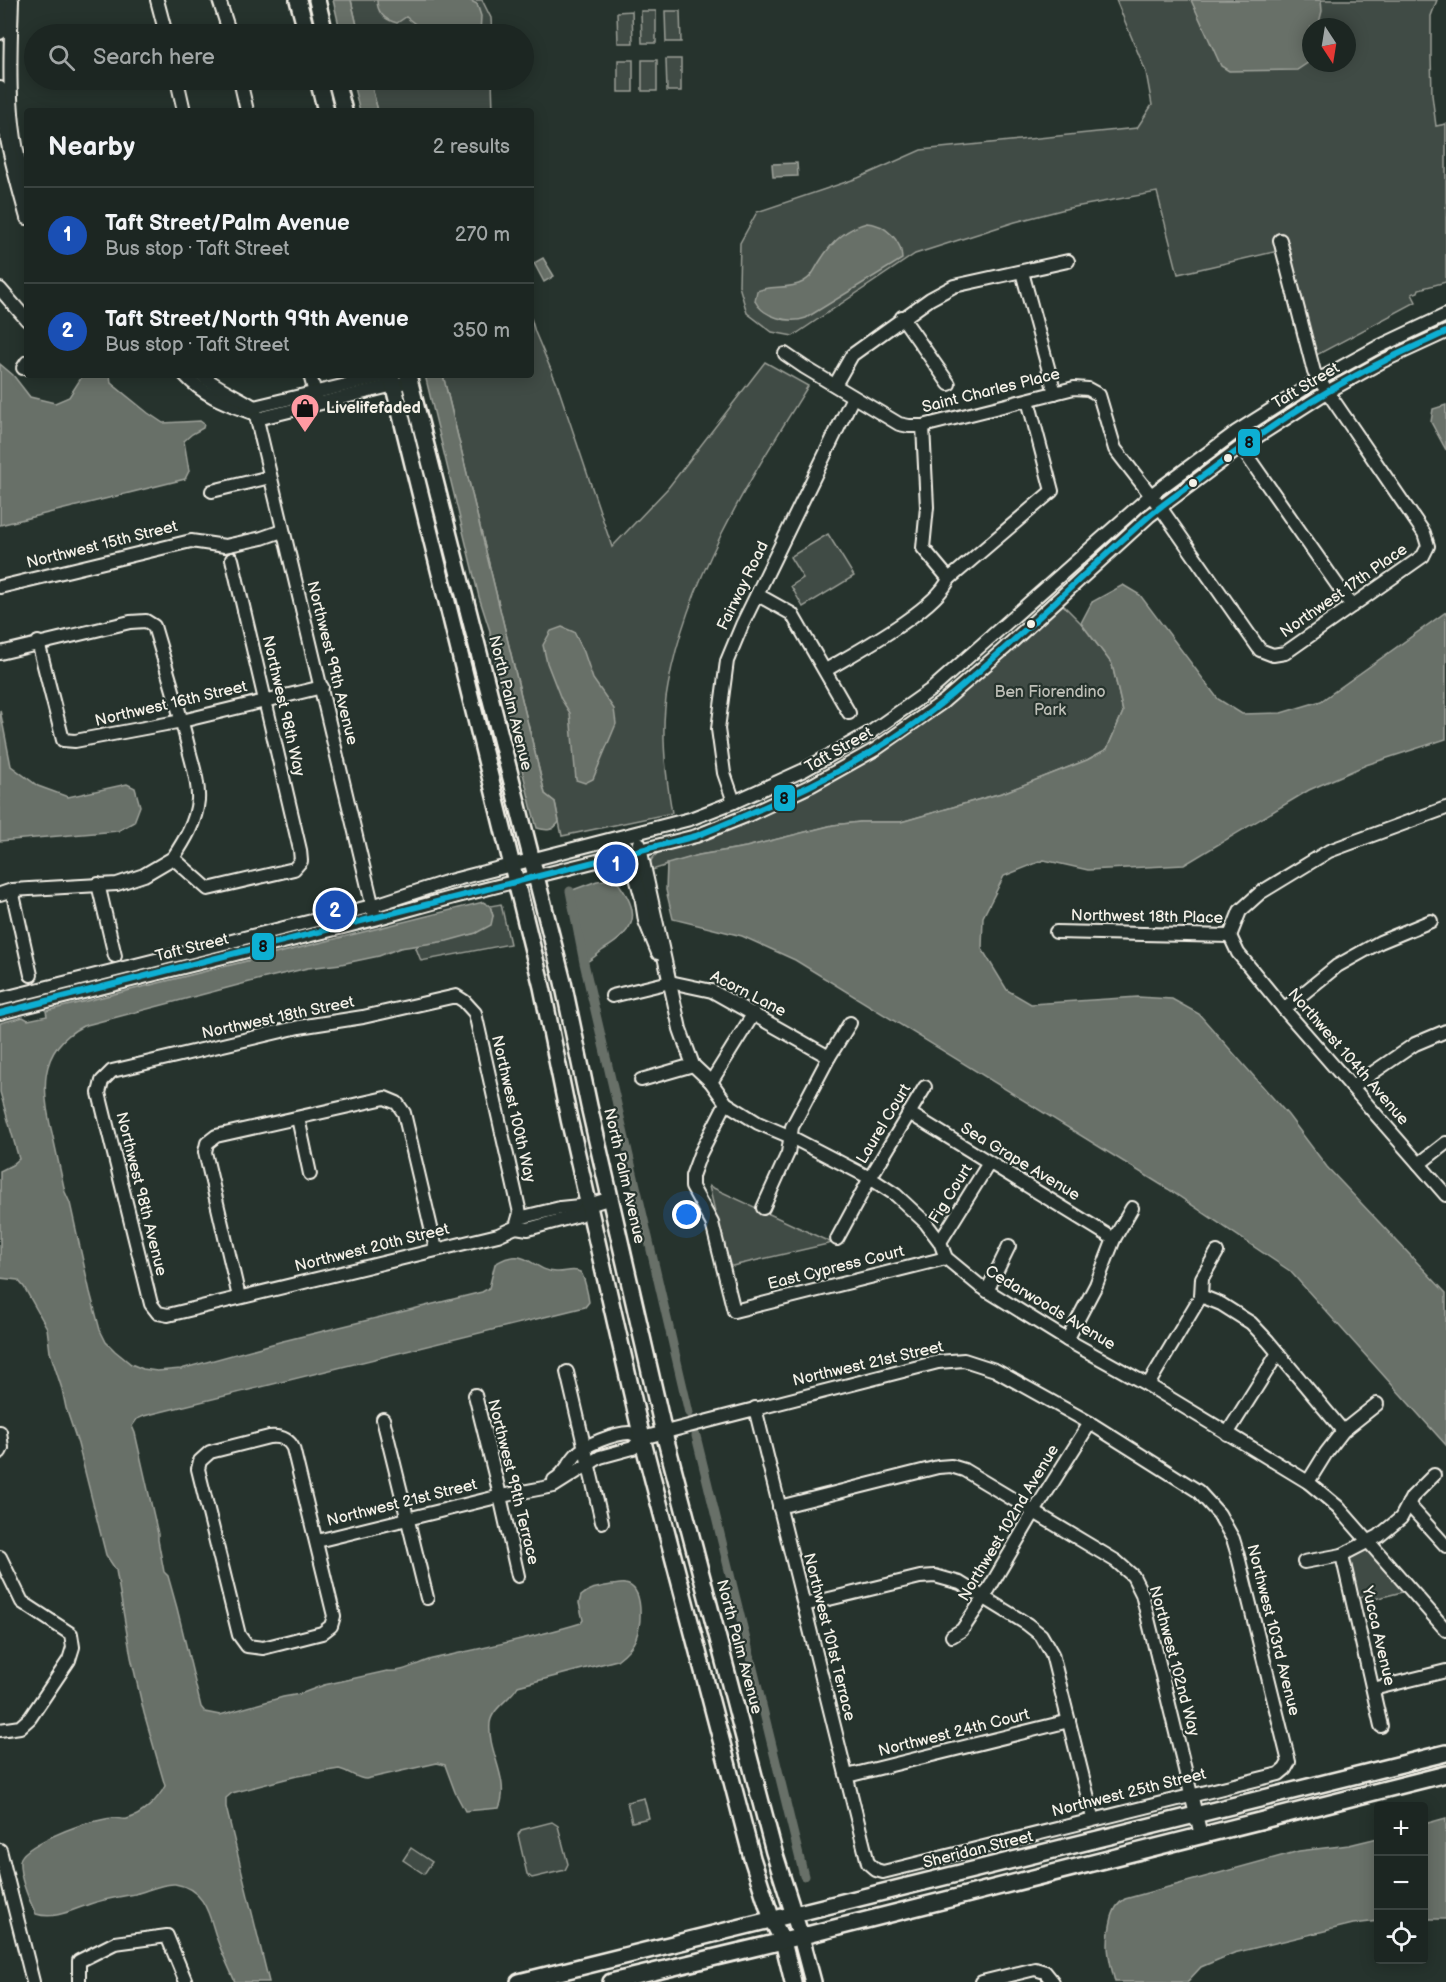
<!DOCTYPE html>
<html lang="en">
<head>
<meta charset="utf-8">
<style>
	:root { --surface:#1c2622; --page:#29322f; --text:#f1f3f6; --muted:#a0a5a5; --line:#3a4340; --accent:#1a73e8 }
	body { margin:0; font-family:"Balsamiq Sans",sans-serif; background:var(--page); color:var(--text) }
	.controls { position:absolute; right:18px; bottom:18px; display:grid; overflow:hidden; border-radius:6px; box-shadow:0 3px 15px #0003 }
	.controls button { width:54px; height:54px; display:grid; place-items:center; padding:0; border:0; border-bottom:2px solid var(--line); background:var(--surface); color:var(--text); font:30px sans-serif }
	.compass { position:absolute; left:1302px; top:18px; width:54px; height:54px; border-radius:50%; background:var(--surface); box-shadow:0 3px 15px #0003; rotate:168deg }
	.you { position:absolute; left:687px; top:1215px; width:21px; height:21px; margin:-15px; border:4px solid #fff; border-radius:50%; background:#1a73e8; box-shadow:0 0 0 9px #1a73e833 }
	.badge { display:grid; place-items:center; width:39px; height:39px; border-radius:50%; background:var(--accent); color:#fff; font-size:20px; font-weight:700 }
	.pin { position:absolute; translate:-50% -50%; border:3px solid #fff; box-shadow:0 2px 6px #0006 }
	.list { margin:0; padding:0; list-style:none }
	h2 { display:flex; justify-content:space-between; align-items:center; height:78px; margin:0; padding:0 24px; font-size:26px }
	h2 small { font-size:20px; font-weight:400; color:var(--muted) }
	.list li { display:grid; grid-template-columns:39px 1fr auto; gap:18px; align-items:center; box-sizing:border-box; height:96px; padding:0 24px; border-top:2px solid var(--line) }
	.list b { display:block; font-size:22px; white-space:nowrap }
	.list p { margin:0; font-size:20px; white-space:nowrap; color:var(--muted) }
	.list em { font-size:20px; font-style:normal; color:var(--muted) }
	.icon { flex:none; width:33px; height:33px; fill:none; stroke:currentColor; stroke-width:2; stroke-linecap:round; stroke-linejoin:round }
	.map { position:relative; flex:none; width:1446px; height:1982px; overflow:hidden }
	.search { position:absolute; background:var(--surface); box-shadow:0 3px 15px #0003; left:24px; top:24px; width:510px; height:66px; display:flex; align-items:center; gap:15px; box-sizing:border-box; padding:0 21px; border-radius:33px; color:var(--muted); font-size:22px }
	.panel { position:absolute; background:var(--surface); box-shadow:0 3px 15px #0003; left:24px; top:108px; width:510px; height:270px; border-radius:6px }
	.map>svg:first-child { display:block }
</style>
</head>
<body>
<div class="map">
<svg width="1446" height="1982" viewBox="0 0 1446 1982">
	<rect width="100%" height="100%" fill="#26332d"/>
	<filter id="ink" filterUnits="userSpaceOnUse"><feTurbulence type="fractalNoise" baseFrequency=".0167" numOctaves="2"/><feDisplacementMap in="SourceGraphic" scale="12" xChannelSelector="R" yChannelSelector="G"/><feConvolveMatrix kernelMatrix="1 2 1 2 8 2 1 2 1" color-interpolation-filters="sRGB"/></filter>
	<g filter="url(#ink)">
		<!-- green -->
		<g fill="#414b45" stroke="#9a9e96" stroke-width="1.5" fill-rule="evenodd">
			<polygon points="351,0 482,0 491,18 492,34 359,34"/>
			<path d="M1116,0H1437L1431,16V55L1432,95L1436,126L1446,124V282L1419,289L1418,292L1412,294L1416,302L1313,357L1287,249L1178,274L1157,192L1069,208L1015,222L915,254L793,336L772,332L747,313L739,286L740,243L757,212L858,178L921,150L1137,128L1152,105L1146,72ZM1311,27H1347V63H1311Z"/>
			<polygon points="632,11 633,43 618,43 617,12"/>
			<polygon points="641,11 656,11 656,43 642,43"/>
			<polygon points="665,11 680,11 681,42 666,42"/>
			<polygon points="666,59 681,59 681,91 667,91"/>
			<rect x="618" y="60" width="15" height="32"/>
			<rect x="642" y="60" width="15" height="31"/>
			<polygon points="370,80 492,80 493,111 378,111"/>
			<path d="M531,318L535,332L557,384L612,547L668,488L765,362L808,386C750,479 688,576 668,686C660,727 665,771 672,813L562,836L555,802L545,794L443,375H531Z"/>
			<polygon points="828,534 854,576 803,607 791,586 803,578 790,557"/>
			<path d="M1062,604L1081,623L1112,664L1123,712L1107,749L1087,760L1005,792L901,822H860L833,825L746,847L699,855L649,871C649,861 652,858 659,852L749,822L806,796L870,758Z"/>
			<polygon points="501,904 510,944 421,961 416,948 418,945 476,933 493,916 490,906"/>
			<polygon points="709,1186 832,1243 728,1267"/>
			<polygon points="1365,1549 1370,1550 1406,1591 1366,1601 1365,1596 1358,1597 1350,1558 1353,1554"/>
			<polygon points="644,1798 649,1818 632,1822 627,1802"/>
			<polygon points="552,1822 558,1826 568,1864 565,1870 532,1878 527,1874 518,1835 521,1830"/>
			<polygon points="411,1848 432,1862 424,1874 403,1860"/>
		</g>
		<!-- water -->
		<g fill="#676f68" stroke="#9fa39b" stroke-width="1.5">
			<polygon points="333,0 351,0 359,34 341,34"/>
			<path d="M377,0H469L477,4L481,16L480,34H428L406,17L397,23C385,20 377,13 377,0Z"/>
			<polygon points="1191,0 1321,0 1322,11 1318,27 1311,27 1309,62 1297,70 1229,71 1221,66"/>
			<polygon points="352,80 370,80 378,111 360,111"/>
			<polygon points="797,163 798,176 773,177 772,164"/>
			<path d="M867,223C885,224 902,240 902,259L806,318C789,324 763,317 755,301L757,291C771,285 789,290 803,282C814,275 814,270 820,261C831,243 847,228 867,223Z"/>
			<polygon points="543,258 554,276 544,282 534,263"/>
			<polygon points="0,364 13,375 30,397 55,403 69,397 83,375 110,375 111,383 148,413 163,423 200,421 204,424 203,428 192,434 184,441 189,471 185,479 0,525"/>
			<path d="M425,375H443L545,794L555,802L559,822C553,831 547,831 537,828L531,806L490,639V631L479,597Z"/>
			<polygon points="1446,405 1446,450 1431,422 1433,409"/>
			<polygon points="1123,585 1140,595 1218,699 1242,714 1281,713 1321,701 1446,612 1446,739 1366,765 1309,790 1184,865 1088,870 1044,860 1004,876 983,917 982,949 1007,990 1031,1004 1138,997 1172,999 1199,1014 1288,1115 1327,1167 1446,1293 1446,1445 1290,1271 1168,1189 795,960 742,936 673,919 666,890 667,864 699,855 746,847 833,825 860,822 901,822 1005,792 1087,760 1107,749 1123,712 1112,664 1081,623 1092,602"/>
			<polygon points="562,627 574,632 584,652 593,679 614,709 616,724 593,779 585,783 576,780 570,713 561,699 547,663 543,645 551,631"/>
			<polygon points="0,710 11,766 38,786 68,797 127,784 135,788 140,806 134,822 118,831 0,841"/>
			<path d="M615,879C641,911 639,929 603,950C596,955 592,960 584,963L570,891L597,881Z"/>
			<path d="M483,902L490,906L493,916L491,925L476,933L447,941L400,948L379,956L341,964L308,968L261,979L83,1026C36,1050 42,1094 53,1137C57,1155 61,1174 65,1192L70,1203L90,1292L100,1330L106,1342L115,1351L131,1364L143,1369L157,1371L181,1369L283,1341L482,1292L489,1288L495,1264C526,1244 531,1271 556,1272C564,1273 573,1268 580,1272C584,1274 588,1295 589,1302L585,1307L144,1416L137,1419L132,1426L135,1433L158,1534V1540L164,1572L168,1576L177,1608L201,1707L205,1712L220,1715L283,1697L300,1694L324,1685L387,1671C403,1673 417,1663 432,1659C482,1648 532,1638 581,1623L583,1620L579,1603L581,1596C590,1588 599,1587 611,1585C615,1585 621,1583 625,1584C645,1587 641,1625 636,1638C632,1648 625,1654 617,1660L518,1686C511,1699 492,1708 490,1723C487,1752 511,1780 499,1808L465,1811L455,1792L445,1765L437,1763L366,1779C357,1779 349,1771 339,1769L297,1776L232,1793L226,1798V1807L269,1982H235C228,1965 219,1948 214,1930C208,1909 201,1888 175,1884C163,1883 147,1891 135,1894C119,1897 105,1899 90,1904C72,1910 55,1920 36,1914C29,1900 19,1878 20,1861C21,1846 81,1823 96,1821C101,1820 108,1818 114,1818C118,1818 123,1820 127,1819C143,1815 158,1799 165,1786L144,1713L131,1657L116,1570L106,1555L78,1444L66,1408L62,1389L50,1352L47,1328L24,1287L18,1280L0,1278V1171L12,1165L19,1159L0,1092V1023L23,1017L28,1020L47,1016L46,1011Z"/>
			<polygon points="1446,1818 1446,1919 1424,1919 1424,1824"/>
			<path d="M1378,1838V1921L1353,1924L1234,1953L1201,1967L1187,1982H1115C1108,1955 1105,1945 1112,1917C1115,1908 1117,1904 1125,1899L1299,1851L1349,1845Z"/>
		</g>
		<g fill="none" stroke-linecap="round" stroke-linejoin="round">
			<!-- canal -->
			<g stroke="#676f68" stroke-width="9">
				<polyline points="570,891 584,963 689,1413"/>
				<polyline points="696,1436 804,1876"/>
			</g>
			<!-- minor casing -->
			<g stroke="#f4f1e8" stroke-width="16">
				<g id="minor">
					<path d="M12,0C10,63 6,128 27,189"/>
					<polyline points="157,0 166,34"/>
					<polyline points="219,0 230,34"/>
					<polyline points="0,33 1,0"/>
					<polyline points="177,80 184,111"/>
					<polyline points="240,80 247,111"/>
					<path d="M0,88C3,133 15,175 27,218"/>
					<polyline points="1022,272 1055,393"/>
					<polyline points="0,289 27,320"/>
					<polyline points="902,317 949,384"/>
					<polyline points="785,354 804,367 899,424 909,426 923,426 1074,388 1088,389 1099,395 1115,449 1160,507 1260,650 1273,655 1285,653 1423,556 1428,546 1424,533 1314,372 1280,240"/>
					<polyline points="23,368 27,362"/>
					<path d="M185,375C205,397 229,404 255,414"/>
					<path d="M202,375C216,388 238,396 254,407L374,912"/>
					<polyline points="310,375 317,400"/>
					<polyline points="835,385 852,355 930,299 954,286 1068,261"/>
					<polyline points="254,407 388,375"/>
					<polyline points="257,419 410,381"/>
					<polyline points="923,426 927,507 923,548 949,579"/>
					<polyline points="1241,447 1352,606"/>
					<polyline points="212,491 270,477"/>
					<polyline points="0,587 191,541 225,546 262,538 282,531"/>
					<polyline points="758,595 792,614 849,713"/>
					<polyline points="38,642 63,740 75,741 182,721 322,687"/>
					<path d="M0,653L130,622L146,621L154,626C166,667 179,708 189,750C193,766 199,783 198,800C196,822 185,840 173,858"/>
					<path d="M826,670C856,652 935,610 949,579L1052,491L1028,400"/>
					<polyline points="734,802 724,773 718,729 727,661 742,625 853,397"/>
					<polyline points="639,843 680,1029 693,1065 711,1082 726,1103 758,1123 791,1137 870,1178 896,1195 925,1222 940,1242 946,1258 980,1286 1067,1340 1148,1385 1308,1482 1338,1507 1446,1630"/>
					<polyline points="627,846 641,895 645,921 658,953"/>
					<polyline points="98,884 115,956"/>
					<polyline points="12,890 31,975"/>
					<polyline points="0,894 12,890 117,884 144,875 173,858 208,889 294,869 301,861 300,850 232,559"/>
					<polyline points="1056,932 1230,936 1240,911 1260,893 1329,851 1446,808"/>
					<polyline points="1230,936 1238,953 1284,1009 1446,1195"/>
					<polyline points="612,996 670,982 712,991 829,1057"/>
					<polyline points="0,999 372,906 449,881 690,819 734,802 804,770 871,732 932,689 1151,495 1236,432 1318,380 1376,348 1446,315"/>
					<polyline points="1284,1009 1337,966 1380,942 1431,921"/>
					<polyline points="0,1013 375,919 454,897 696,836 746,816 812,785 876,749 943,702 1004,649 1149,516 1241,447 1327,392 1383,361 1446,332"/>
					<polyline points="641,1080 693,1065"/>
					<polyline points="711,1082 754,1013"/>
					<polyline points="1352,1087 1415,1044 1446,1031"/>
					<polyline points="726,1103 700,1154 692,1176 692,1187 712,1223 734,1311 946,1258"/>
					<polyline points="909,1113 1114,1239"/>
					<polyline points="298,1118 310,1174"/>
					<polyline points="1419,1164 1446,1143"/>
					<polyline points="763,1208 788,1153 792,1127 829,1057 850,1023"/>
					<polyline points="519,1218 560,1208 589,1205 611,1198"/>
					<polyline points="516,1227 520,1213 475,1013 464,1001 456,996 363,1017 299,1027 112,1071 102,1081 99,1093 151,1304 158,1313 168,1315 498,1235 516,1227 528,1229 579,1215 589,1205"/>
					<polyline points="837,1239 870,1178 925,1087"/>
					<polyline points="940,1242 989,1163"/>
					<polyline points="987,1291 1009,1246"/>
					<polyline points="1201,1296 1221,1304 1251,1323 1268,1341 1343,1431"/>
					<polyline points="239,1297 205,1152 207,1143 216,1136 385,1098 397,1103 404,1113 436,1249"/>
					<polyline points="1067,1340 1096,1285 1114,1239 1132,1208"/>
					<polyline points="567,1372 602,1522"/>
					<polyline points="1148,1385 1201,1296 1202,1278 1217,1252"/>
					<polyline points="475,1395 498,1487 518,1576"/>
					<polyline points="383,1419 427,1598"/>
					<polyline points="0,1432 2,1448 0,1452"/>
					<polyline points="1227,1434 1278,1353"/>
					<path d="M269,1437C280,1436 288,1438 293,1448L334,1616L331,1626L322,1633L263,1648L247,1646L239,1635L198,1469L200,1461L210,1452Z"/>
					<path d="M554,1480C565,1474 568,1464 576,1455C583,1445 616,1433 629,1433C633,1433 638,1437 642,1438"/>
					<polyline points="1308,1482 1326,1453 1343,1431 1377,1404"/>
					<polyline points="1408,1504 1446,1546"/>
					<polyline points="779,1507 938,1467 951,1466 964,1470 1116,1561 1133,1576 1142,1594 1201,1835"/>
					<polyline points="317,1541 501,1496 554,1486 600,1457 633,1448 642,1438 938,1362 964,1360 995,1370 1090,1423 1198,1491 1219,1514 1233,1539 1237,1552 1289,1762 1285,1769 1279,1774 883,1872 876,1870 868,1863 755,1408"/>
					<polyline points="1342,1555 1381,1726"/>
					<polyline points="0,1557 22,1602 71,1634 73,1647 69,1660 30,1718 20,1727 0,1730"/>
					<polyline points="1304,1562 1342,1555 1379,1536 1401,1518 1412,1497 1434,1475"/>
					<polyline points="804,1605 920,1577 935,1576 960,1583 1027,1624 1041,1635 1052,1654 1093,1818"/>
					<polyline points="952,1636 962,1630 983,1599 1034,1512 1090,1423"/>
					<polyline points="1373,1689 1446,1671"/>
					<polyline points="847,1776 1069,1721"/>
					<polyline points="0,1850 33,1982"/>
					<polyline points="79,1982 79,1961 115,1943 167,1936 186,1982"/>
					<polyline points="982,1982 1035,1969 1045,1972 1053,1982"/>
				</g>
			</g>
			<!-- major casing -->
			<g stroke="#f4f1e8" stroke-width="20">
				<g id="major">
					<polyline points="298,0 307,34"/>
					<polyline points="317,0 325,34"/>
					<polyline points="318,80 326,111"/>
					<polyline points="336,80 344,111"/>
					<polyline points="391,375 542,987 569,1119 642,1438 752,1858 772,1920 783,1941 793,1982"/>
					<polyline points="408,375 563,982 589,1106 664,1433 774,1852 801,1937 813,1982"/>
					<polyline points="519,1982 1446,1753"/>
					<polyline points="611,1982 783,1941 1446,1774"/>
				</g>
			</g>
			<!-- minor -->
			<use href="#minor" stroke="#26332d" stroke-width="12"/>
			<!-- major -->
			<use href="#major" stroke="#26332d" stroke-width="15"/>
			<!-- bus-1 casing -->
			<g stroke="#26332d" stroke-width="10">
				<path id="bus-1" d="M0,1013L696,836C783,801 871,761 944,701C1015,643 1079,577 1148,517C1164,503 1182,491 1199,479C1257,435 1319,393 1384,361C1404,351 1425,342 1446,332"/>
			</g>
			<!-- bus-1 -->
			<use href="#bus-1" stroke="#0dafd3" stroke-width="6"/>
		</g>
	</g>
	<!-- icons -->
	<defs>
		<g id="shop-pin" transform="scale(1.5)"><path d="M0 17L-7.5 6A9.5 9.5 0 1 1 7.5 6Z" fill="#ff9aa2" stroke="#26332d"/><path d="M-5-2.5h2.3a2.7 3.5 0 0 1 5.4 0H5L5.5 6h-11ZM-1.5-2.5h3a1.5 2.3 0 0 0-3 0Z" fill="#111"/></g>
	</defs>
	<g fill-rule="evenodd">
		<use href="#shop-pin" x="305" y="408"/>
	</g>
	<!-- markers -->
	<g fill="#f4f1e8" stroke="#26332d" stroke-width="2">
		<circle cx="1228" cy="458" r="5"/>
		<circle cx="1193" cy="483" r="5"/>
		<circle cx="1031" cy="624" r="5"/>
	</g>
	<g text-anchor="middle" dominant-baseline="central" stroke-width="4.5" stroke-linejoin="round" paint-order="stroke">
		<!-- street labels -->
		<g font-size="16" fill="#f4f1e8" stroke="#26332d">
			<text transform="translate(1306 386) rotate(-31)">Taft Street</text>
			<text transform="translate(991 391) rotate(-14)">Saint Charles Place</text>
			<text transform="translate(102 545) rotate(-14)">Northwest 15th Street</text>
			<text transform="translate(743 586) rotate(-64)">Fairway Road</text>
			<text transform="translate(1344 591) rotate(-35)">Northwest 17th Place</text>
			<text transform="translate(332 663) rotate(76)">Northwest 99th Avenue</text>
			<text transform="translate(510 703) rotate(76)">North Palm Avenue</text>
			<text transform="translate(171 704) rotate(-13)">Northwest 16th Street</text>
			<text transform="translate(283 706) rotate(77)">Northwest 98th Way</text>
			<text transform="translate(839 750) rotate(-30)">Taft Street</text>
			<text transform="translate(1147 917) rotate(1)">Northwest 18th Place</text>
			<text transform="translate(192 948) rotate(-14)">Taft Street</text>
			<text transform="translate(748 994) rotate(27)">Acorn Lane</text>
			<text transform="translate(278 1018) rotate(-12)">Northwest 18th Street</text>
			<text transform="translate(1348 1057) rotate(49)">Northwest 104th Avenue</text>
			<text transform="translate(513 1109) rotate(77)">Northwest 100th Way</text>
			<text transform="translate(884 1124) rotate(-59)">Laurel Court</text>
			<text transform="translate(1020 1162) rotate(31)">Sea Grape Avenue</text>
			<text transform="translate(624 1176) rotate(77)">North Palm Avenue</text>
			<text transform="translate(141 1194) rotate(76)">Northwest 98th Avenue</text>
			<text transform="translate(951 1194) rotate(-58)">Fig Court</text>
			<text transform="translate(372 1248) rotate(-14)">Northwest 20th Street</text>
			<text transform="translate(836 1268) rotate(-14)">East Cypress Court</text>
			<text transform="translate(1050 1308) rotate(31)">Cedarwoods Avenue</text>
			<text transform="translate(868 1364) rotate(-13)">Northwest 21st Street</text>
			<text transform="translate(513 1482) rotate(76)">Northwest 99th Terrace</text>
			<text transform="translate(402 1503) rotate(-14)">Northwest 21st Street</text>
			<text transform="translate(1009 1523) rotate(-59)">Northwest 102nd Avenue</text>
			<text transform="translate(1273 1630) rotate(76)">Northwest 103rd Avenue</text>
			<text transform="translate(1378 1636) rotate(77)">Yucca Avenue</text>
			<text transform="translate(829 1637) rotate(76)">Northwest 101st Terrace</text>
			<text transform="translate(739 1647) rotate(75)">North Palm Avenue</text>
			<text transform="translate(1174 1661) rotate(75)">Northwest 102nd Way</text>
			<text transform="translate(954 1733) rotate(-14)">Northwest 24th Court</text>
			<text transform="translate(1129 1793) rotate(-14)">Northwest 25th Street</text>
			<text transform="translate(978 1850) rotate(-14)">Sheridan Street</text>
		</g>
		<!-- poi labels -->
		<g font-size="16" font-weight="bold" fill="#f4f1e8" stroke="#26332d" text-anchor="start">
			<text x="326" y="408">Livelifefaded</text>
		</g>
		<!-- park labels -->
		<g font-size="16" fill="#bebfb7" stroke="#26332d">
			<text x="1050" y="692">Ben Fiorendino<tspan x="1050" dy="18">Park</tspan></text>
		</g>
	</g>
	<g stroke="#26332d" stroke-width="2">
		<rect x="1237" y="428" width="24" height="29" rx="6" fill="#0dafd3"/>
		<rect x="773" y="784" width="23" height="28" rx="6" fill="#0dafd3"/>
		<rect x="251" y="932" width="24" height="29" rx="6" fill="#0dafd3"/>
	</g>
	<g font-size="16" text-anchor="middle" font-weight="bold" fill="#111">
		<text x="1249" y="448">8</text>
		<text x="784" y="804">8</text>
		<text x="263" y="952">8</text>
	</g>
</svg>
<div class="controls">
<button>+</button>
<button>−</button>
<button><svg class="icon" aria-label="locate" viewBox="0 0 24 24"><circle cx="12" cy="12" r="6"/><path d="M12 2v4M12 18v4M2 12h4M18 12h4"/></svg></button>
</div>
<svg class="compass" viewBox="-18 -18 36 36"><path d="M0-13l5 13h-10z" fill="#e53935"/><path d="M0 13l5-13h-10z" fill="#a0a5a5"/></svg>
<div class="you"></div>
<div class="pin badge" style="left:616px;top:864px;background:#1a4fb4">1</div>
<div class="pin badge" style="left:335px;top:910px;background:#1a4fb4">2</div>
<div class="search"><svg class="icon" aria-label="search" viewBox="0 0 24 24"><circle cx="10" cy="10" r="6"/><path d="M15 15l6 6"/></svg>Search here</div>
<section class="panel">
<h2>Nearby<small>2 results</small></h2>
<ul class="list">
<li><span class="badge" style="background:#1a4fb4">1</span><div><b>Taft Street/Palm Avenue</b><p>Bus stop · Taft Street</p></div><em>270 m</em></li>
<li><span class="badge" style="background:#1a4fb4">2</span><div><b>Taft Street/North 99th Avenue</b><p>Bus stop · Taft Street</p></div><em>350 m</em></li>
</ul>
</section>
</div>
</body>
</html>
